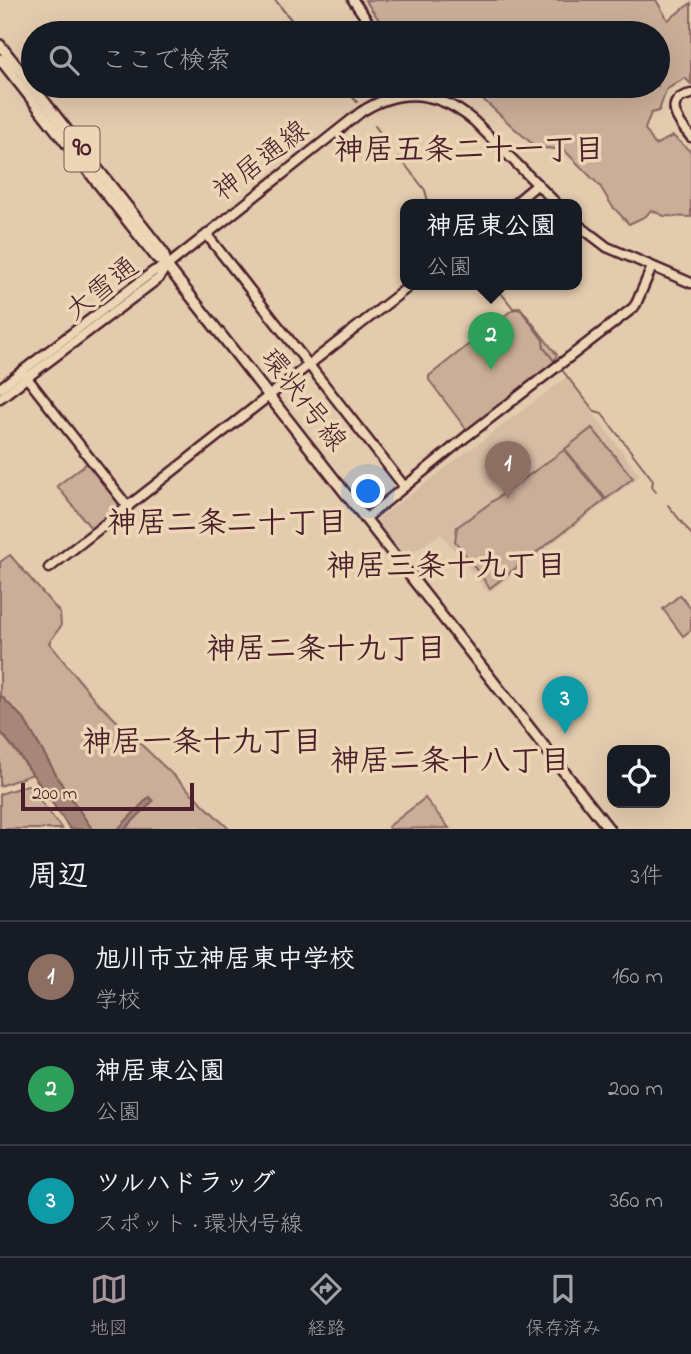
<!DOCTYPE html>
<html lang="ja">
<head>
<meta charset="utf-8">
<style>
	:root { --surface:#171b24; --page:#242831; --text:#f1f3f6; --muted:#9ea1a6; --line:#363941; --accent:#a6949b }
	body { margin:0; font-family:"Indie Flower","Klee One",sans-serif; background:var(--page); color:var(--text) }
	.controls { position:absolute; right:21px; bottom:21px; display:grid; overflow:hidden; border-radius:14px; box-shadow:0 7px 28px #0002 }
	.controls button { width:63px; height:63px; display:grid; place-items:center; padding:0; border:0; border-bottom:2px solid var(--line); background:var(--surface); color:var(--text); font:35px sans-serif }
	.scale { position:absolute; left:21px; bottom:18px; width:173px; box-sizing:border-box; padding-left:7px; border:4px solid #4a1f2b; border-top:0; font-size:19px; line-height:24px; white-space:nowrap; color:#4a1f2b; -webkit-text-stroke:5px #edd6b6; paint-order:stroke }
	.you { position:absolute; left:369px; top:492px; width:24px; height:24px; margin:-18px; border:5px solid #fff; border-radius:50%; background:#1a73e8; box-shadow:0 0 0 10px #1a73e833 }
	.badge { display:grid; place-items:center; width:46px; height:46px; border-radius:50%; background:var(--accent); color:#fff; font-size:23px; font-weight:700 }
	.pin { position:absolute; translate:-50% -58px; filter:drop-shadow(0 2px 4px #0008) }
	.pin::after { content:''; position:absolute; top:37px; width:24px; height:21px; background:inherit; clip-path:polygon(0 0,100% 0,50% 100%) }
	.popup { position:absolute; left:400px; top:199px; width:182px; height:91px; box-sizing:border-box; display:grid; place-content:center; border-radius:14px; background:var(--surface); filter:drop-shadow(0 2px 5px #0005); font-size:23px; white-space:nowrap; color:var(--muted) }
	.popup b { font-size:26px; color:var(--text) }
	.popup::after { content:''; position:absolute; left:50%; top:100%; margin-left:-14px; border:14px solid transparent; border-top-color:var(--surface) }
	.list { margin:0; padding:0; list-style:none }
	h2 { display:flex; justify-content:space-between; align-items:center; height:91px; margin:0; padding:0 28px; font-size:30px }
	h2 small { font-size:23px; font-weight:400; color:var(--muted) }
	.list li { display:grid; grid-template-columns:46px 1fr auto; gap:21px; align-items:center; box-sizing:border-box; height:112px; padding:0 28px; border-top:2px solid var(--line) }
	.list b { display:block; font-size:26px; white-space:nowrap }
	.list p { margin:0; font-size:23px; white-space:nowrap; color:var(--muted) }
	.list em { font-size:23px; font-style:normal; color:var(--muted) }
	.icon { flex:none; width:38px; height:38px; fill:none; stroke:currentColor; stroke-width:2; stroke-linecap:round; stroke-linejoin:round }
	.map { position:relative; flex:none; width:691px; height:829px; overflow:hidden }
	.search { position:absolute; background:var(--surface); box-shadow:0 7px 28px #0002; left:21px; right:21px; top:21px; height:77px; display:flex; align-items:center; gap:18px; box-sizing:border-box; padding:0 24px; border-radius:38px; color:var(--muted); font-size:26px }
	.sheet { height:427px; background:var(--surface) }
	nav { display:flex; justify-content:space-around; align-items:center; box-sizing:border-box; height:98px; border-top:2px solid var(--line); background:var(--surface); font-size:19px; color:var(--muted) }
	nav a { display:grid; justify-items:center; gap:4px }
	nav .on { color:var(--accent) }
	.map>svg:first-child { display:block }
</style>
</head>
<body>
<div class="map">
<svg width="691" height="829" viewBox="0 0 691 829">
	<rect width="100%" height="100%" fill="#e3cbae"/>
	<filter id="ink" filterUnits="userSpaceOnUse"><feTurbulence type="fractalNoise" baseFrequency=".0143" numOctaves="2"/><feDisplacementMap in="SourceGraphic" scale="14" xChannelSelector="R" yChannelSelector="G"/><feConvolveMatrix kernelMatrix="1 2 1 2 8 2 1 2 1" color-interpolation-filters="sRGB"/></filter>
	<g filter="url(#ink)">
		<!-- built -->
		<polygon fill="#d6bca3" points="567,377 640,476 488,593 441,534 405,557 375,521"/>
		<!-- green -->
		<g fill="#caae98" stroke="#8a6662" stroke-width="2">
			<polygon points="365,0 656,0 668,20 691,3 691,84 685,78 666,90 659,111 651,113 645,129 655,145 673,136 691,152 691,217 664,216 651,210 646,216 629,224 612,206 600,186 564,150 536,147 514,128 487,103 461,86 658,86 658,33 388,33"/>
			<polygon points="520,307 557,355 553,364 470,429 466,429 429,380 429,376 512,310"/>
			<polygon points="592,428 633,478 606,499 565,449"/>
			<polygon points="564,450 605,500 490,588 455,541 457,527"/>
			<polygon points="91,460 128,507 94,532 57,486"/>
			<polygon points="10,555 60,613 61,626 49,643 96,701 229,829 92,829 62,785 24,719 0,695 0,562"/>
			<polygon points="680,595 691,609 691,630 683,636 663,609"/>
			<polygon points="0,731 33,774 0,786"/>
			<polygon points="28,785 62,829 0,829 0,794"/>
			<polygon points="425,798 449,828 390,829 388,827"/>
		</g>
		<!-- water -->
		<g fill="#a68779" stroke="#815d5a" stroke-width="2">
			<polygon points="0,695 24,719 62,785 92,829 70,829 18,753 0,731"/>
			<polygon points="149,797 153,801 125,829 118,829"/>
		</g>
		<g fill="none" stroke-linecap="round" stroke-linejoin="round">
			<!-- stream -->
			<g stroke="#815d5a" stroke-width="2">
				<polyline points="275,0 302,33"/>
				<polyline points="343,86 357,102"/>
				<polyline points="375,126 388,143"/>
				<polyline points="399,157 425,190 427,198 431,204"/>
				<polyline points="494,284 513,308 521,310 543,340 544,348 555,362"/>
				<polyline points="562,370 595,412 602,414 653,480 652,487 656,492"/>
				<polyline points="668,505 691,534"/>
			</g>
			<!-- secondary casing -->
			<g stroke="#4a1f2b" stroke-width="13">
				<g id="secondary">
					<polyline points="353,0 376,33"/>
					<path d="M691,94C661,100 679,123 691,137"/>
					<polyline points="514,204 538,184"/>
					<polyline points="577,224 607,247 691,283"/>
					<polyline points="207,235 404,486"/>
					<polyline points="24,374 128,507"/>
					<path d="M0,388L154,271L167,266L177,258L361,112C401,86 438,91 474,121L557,204"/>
					<polyline points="0,398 159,278 165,268"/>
					<polyline points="365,519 467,436 633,308 636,304 652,267"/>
					<polyline points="49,568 412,284"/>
				</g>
			</g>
			<!-- primary casing -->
			<g stroke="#4a1f2b" stroke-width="14">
				<g id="primary">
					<polyline points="0,45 163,252 167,266"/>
					<polyline points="0,59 156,257 167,266 609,829"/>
				</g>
			</g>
			<!-- secondary -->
			<use href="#secondary" stroke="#edd6b6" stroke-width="8"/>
			<!-- primary -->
			<use href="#primary" stroke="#edd6b6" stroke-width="9"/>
		</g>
	</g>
	<g text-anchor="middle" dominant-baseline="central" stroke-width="7" stroke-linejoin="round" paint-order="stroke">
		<!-- shield labels -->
		<rect fill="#edd6b6" stroke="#7b5655" stroke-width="2" x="64.5" y="126.5" width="35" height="45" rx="5"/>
		<g font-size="26" font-weight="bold" fill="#4a1f2b">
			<text x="82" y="149">90</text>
		</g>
		<!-- street labels -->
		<g font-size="28" fill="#4a1f2b" stroke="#edd6b6">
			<text transform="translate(262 162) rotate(-38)">神居通線</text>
			<text transform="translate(103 290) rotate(-38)">大雪通</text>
			<text transform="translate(302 401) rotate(52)">環状1号線</text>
		</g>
		<!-- neighbourhood labels -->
		<g font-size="30" font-weight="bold" fill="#4a1f2b" stroke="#edd6b6">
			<text x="469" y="152">神居五条二十一丁目</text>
			<text x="227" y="525">神居二条二十丁目</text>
			<text x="446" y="568">神居三条十九丁目</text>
			<text x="326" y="651">神居二条十九丁目</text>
			<text x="202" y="744">神居一条十九丁目</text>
			<text x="450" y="763">神居二条十八丁目</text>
		</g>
	</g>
</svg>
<div class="controls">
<button><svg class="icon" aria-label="locate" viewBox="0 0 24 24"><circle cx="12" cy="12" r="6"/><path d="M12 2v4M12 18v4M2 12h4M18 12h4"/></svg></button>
</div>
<div class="scale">200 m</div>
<div class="you"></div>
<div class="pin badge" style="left:508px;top:499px;background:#8d6e63">1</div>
<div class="pin badge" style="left:491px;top:370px;background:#2e9e5b">2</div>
<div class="popup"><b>神居東公園</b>公園</div>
<div class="pin badge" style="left:565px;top:734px;background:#0f9aa8">3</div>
<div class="search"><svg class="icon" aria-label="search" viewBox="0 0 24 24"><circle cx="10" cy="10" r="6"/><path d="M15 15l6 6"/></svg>ここで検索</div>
</div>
<section class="sheet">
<h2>周辺<small>3件</small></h2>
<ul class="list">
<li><span class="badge" style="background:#8d6e63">1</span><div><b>旭川市立神居東中学校</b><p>学校</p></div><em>160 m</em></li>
<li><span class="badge" style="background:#2e9e5b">2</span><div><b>神居東公園</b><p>公園</p></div><em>200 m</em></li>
<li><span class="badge" style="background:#0f9aa8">3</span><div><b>ツルハドラッグ</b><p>スポット · 環状1号線</p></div><em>360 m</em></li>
</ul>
</section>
<nav>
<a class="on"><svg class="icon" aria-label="map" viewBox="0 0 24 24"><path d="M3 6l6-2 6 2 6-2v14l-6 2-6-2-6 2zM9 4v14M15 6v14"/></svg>地図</a>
<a><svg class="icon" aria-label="directions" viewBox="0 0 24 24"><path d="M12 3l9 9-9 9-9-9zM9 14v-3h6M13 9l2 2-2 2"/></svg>経路</a>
<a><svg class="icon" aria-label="saved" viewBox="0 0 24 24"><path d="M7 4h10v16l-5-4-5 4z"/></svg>保存済み</a>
</nav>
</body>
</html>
